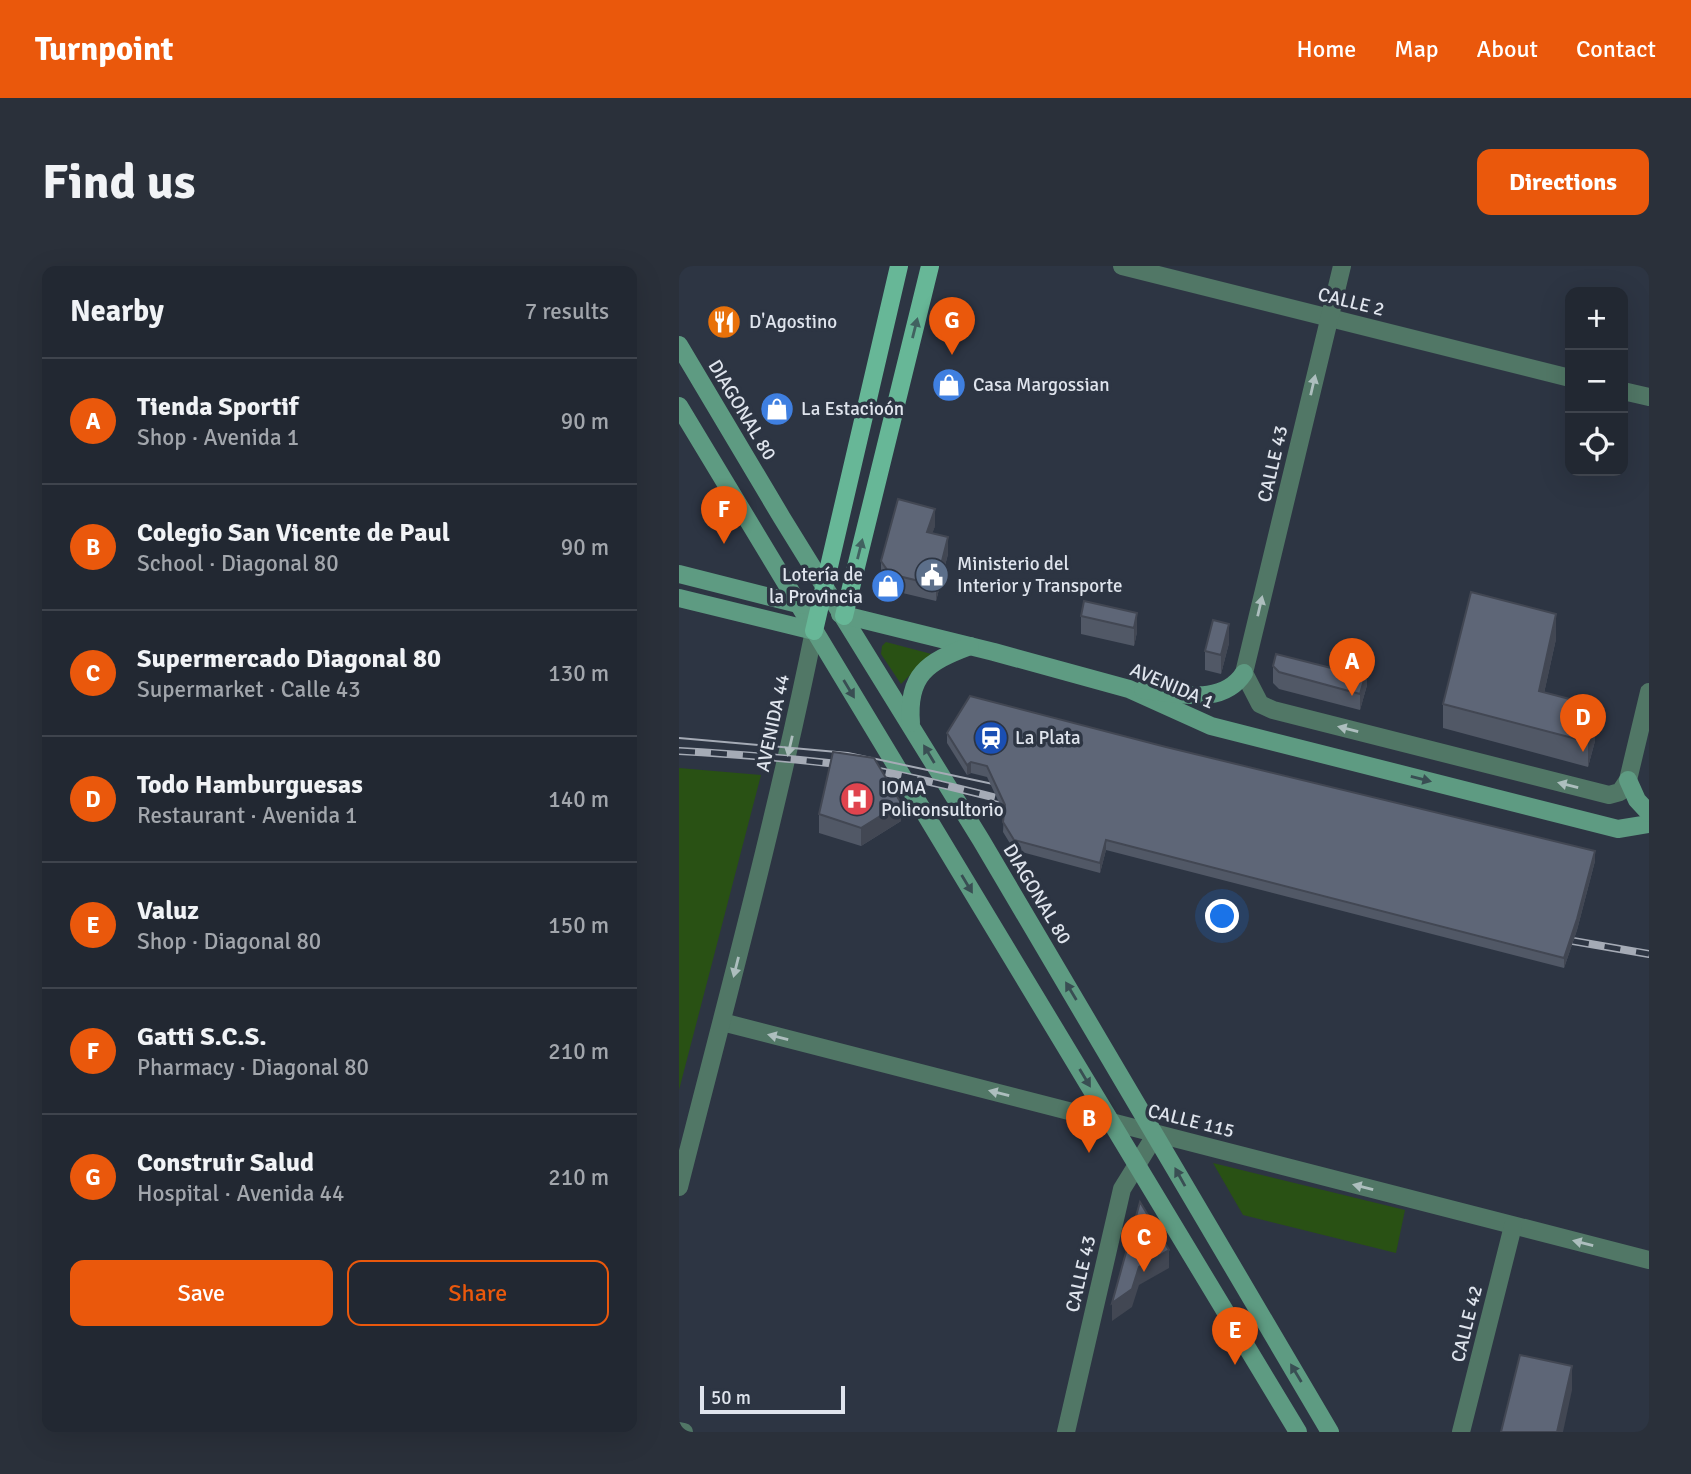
<!DOCTYPE html>
<html lang="en">
<head>
<meta charset="utf-8">
<style>
	:root { --surface:#222832; --page:#2a303a; --text:#f1f3f6; --muted:#a2a6ac; --line:#3f444d; --accent:#ea580c }
	body { margin:0; font-family:Signika,sans-serif; background:var(--page); color:var(--text) }
	.controls { position:absolute; right:21px; top:21px; display:grid; overflow:hidden; border-radius:14px; box-shadow:0 7px 28px #0002 }
	.controls button { width:63px; height:63px; display:grid; place-items:center; padding:0; border:0; border-bottom:2px solid var(--line); background:var(--surface); color:var(--text); font:35px sans-serif }
	.scale { position:absolute; left:21px; bottom:18px; width:145px; box-sizing:border-box; padding-left:7px; border:4px solid #dfe4ed; border-top:0; font-size:19px; line-height:24px; white-space:nowrap; color:#dfe4ed; -webkit-text-stroke:5px #2d3543; paint-order:stroke }
	.you { position:absolute; left:544px; top:651px; width:24px; height:24px; margin:-18px; border:5px solid #fff; border-radius:50%; background:#1a73e8; box-shadow:0 0 0 10px #1a73e833 }
	.badge { display:grid; place-items:center; width:46px; height:46px; border-radius:50%; background:var(--accent); color:#fff; font-size:23px; font-weight:700 }
	.pin { position:absolute; translate:-50% -58px; filter:drop-shadow(0 2px 4px #0008) }
	.pin::after { content:''; position:absolute; top:37px; width:24px; height:21px; background:inherit; clip-path:polygon(0 0,100% 0,50% 100%) }
	.list { margin:0; padding:0; list-style:none }
	h2 { display:flex; justify-content:space-between; align-items:center; height:91px; margin:0; padding:0 28px; font-size:30px }
	h2 small { font-size:23px; font-weight:400; color:var(--muted) }
	.list li { display:grid; grid-template-columns:46px 1fr auto; gap:21px; align-items:center; box-sizing:border-box; height:126px; padding:0 28px; border-top:2px solid var(--line) }
	.list b { display:block; font-size:26px; white-space:nowrap }
	.list p { margin:0; font-size:23px; white-space:nowrap; color:var(--muted) }
	.list em { font-size:23px; font-style:normal; color:var(--muted) }
	.actions { display:flex; gap:14px; padding:21px 28px }
	.actions a { flex:1; padding:16px 0; border:2px solid var(--accent); border-radius:14px; text-align:center; font-size:24px; color:var(--accent) }
	.actions .main { background:var(--accent); color:#fff }
	.icon { flex:none; width:38px; height:38px; fill:none; stroke:currentColor; stroke-width:2; stroke-linecap:round; stroke-linejoin:round }
	.map { position:relative; flex:none; width:970px; height:1166px; overflow:hidden; border-radius:14px }
	header { display:flex; align-items:center; gap:42px; box-sizing:border-box; height:98px; padding:0 35px; background:var(--accent); color:#fff }
	header strong { font-size:33px }
	nav { display:flex; gap:38px; margin-inline-start:auto; font-size:24px }
	.intro { display:flex; align-items:center; justify-content:space-between; box-sizing:border-box; height:168px; padding:0 42px }
	h1 { margin:0; font-size:49px }
	.button { padding:18px 32px; border-radius:14px; background:var(--accent); color:#fff; font-size:24px; font-weight:700 }
	main { display:flex; gap:42px; padding:0 42px }
	aside { flex:1; background:var(--surface); border-radius:14px; box-shadow:0 7px 28px #0002 }
	.map>svg:first-child { display:block }
</style>
</head>
<body>
<header>
<strong>Turnpoint</strong>
<nav><a>Home</a><a>Map</a><a>About</a><a>Contact</a></nav>
</header>
<div class="intro"><h1>Find us</h1><a class="button">Directions</a></div>
<main>
<aside>
<h2>Nearby<small>7 results</small></h2>
<ul class="list">
<li><span class="badge">A</span><div><b>Tienda Sportif</b><p>Shop · Avenida 1</p></div><em>90 m</em></li>
<li><span class="badge">B</span><div><b>Colegio San Vicente de Paul</b><p>School · Diagonal 80</p></div><em>90 m</em></li>
<li><span class="badge">C</span><div><b>Supermercado Diagonal 80</b><p>Supermarket · Calle 43</p></div><em>130 m</em></li>
<li><span class="badge">D</span><div><b>Todo Hamburguesas</b><p>Restaurant · Avenida 1</p></div><em>140 m</em></li>
<li><span class="badge">E</span><div><b>Valuz</b><p>Shop · Diagonal 80</p></div><em>150 m</em></li>
<li><span class="badge">F</span><div><b>Gatti S.C.S.</b><p>Pharmacy · Diagonal 80</p></div><em>210 m</em></li>
<li><span class="badge">G</span><div><b>Construir Salud</b><p>Hospital · Avenida 44</p></div><em>210 m</em></li>
</ul>
<div class="actions"><a class="main">Save</a><a>Share</a></div>
</aside>
<div class="map">
<svg width="970" height="1166" viewBox="0 0 970 1166">
	<rect width="100%" height="100%" fill="#2d3543"/>
	<!-- green -->
	<g fill="#295114">
		<polygon points="207,376 260,390 243,397 222,418 202,388 203,380"/>
		<polygon points="0,502 82,509 0,824"/>
		<polygon points="534,897 726,944 717,987 564,949"/>
	</g>
	<g fill="none" stroke-linecap="round" stroke-linejoin="round">
		<!-- street -->
		<g stroke="#517766" stroke-width="18">
			<polyline points="443,0 891,112"/>
			<polyline points="663,0 565,407 581,438 594,444 930,529 941,526 949,514 970,426"/>
			<polyline points="944,125 970,131"/>
			<polyline points="43,756 970,994"/>
			<path d="M0,921C47,736 97,552 135,365"/>
			<polyline points="0,1165 5,1166"/>
			<polyline points="387,1166 443,923 477,868"/>
			<polyline points="782,1166 834,960"/>
		</g>
		<!-- secondary -->
		<g stroke="#5e9b82" stroke-width="18">
			<polyline points="0,79 103,252 302,574 651,1166"/>
			<polyline points="0,140 619,1166"/>
			<polyline points="0,308 123,339"/>
			<polyline points="0,332 135,365"/>
			<polyline points="161,348 315,386 450,423 532,460 939,563 970,558"/>
			<path d="M464,424C499,427 543,441 565,407"/>
			<path d="M232,457C228,409 248,396 291,380"/>
			<polyline points="949,514 958,534 970,547"/>
		</g>
		<!-- primary -->
		<g stroke="#67b797" stroke-width="18">
			<polyline points="165,350 251,0"/>
			<polyline points="135,365 220,0"/>
		</g>
		<!-- tram -->
		<polyline stroke="#a5abb6" stroke-width="2" points="0,472 169,487 328,521"/>
		<!-- rail casing -->
		<g stroke="#a5abb6" stroke-width="8">
			<g id="rail">
				<path d="M0,485C55,488 110,492 165,499C224,508 281,523 338,537"/>
				<polyline points="894,675 970,688"/>
			</g>
		</g>
		<!-- rail -->
		<use href="#rail" stroke="#2d3543" stroke-width="5" stroke-dasharray="16" stroke-linecap="butt"/>
	</g>
	<!-- wall -->
	<g fill="#515866">
		<polygon points="256,260 253,267 269,288 257,335 211,324 202,312 202,295"/>
		<polygon points="458,347 458,366 455,380 402,368 402,350"/>
		<polygon points="877,373 865,427 916,475 909,501 764,462 764,438"/>
		<polygon points="550,377 542,408 526,404 526,385"/>
		<polygon points="594,400 688,419 681,444 600,423 594,417"/>
		<polygon points="268,467 916,595 898,664 885,702 427,584 421,607 335,584 324,566 325,547 308,511 292,507 288,509 268,477"/>
		<polygon points="140,548 222,555 182,580 140,567"/>
	</g>
	<!-- shaded-wall -->
	<g fill="#424753">
		<polygon points="256,243 256,260 248,283 248,266"/>
		<polygon points="269,271 269,288 257,335 257,319"/>
		<polygon points="458,347 458,366 455,380 455,362"/>
		<polygon points="877,348 877,373 860,450 860,425"/>
		<polygon points="550,358 550,377 542,408 542,389"/>
		<polygon points="688,403 688,419 681,444 681,428"/>
		<polygon points="916,450 916,475 909,501 909,476"/>
		<polygon points="292,496 292,507 288,509 288,499"/>
		<polygon points="222,537 222,555 182,580 182,562"/>
		<polygon points="427,574 427,584 421,607 421,597"/>
		<polygon points="916,585 916,595 898,664 885,702 885,692"/>
		<polygon points="490,984 490,1002 460,1019 453,1041 433,1055 433,1037 460,1001"/>
		<polygon points="893,1100 893,1124 884,1166 878,1166"/>
	</g>
	<!-- building -->
	<g fill="#5e6677" stroke="#424753" stroke-width="2">
		<polygon points="219,233 256,243 248,266 269,271 257,319 211,308 202,295"/>
		<polygon points="792,326 877,348 860,425 902,436 899,446 916,450 909,476 764,438"/>
		<polygon points="405,335 458,347 455,362 402,350"/>
		<polygon points="534,354 550,358 542,389 526,385"/>
		<polygon points="597,388 664,405 666,397 688,403 681,428 600,406 594,400"/>
		<polygon points="291,430 487,481 916,585 898,653 885,692 427,574 421,597 335,574 324,556 326,539 308,500 292,496 288,499 268,467"/>
		<polygon points="154,486 195,492 222,537 182,562 140,548"/>
		<polygon points="461,936 490,984 460,1001 453,1023 433,1037"/>
		<polygon points="841,1089 893,1100 878,1166 822,1166"/>
	</g>
	<!-- one-way arrows -->
	<defs><path id="oneway-solid" d="M-6-.8H1V-3.2L6.5 0L1 3.2V.8H-6Z" transform="scale(1.75)"/></defs>
	<g fill="#416260">
		<use href="#oneway-solid" transform="translate(236 62) rotate(-76)"/>
		<use href="#oneway-solid" transform="translate(181 283) rotate(-76)"/>
	</g>
	<g fill="#adbebe">
		<use href="#oneway-solid" transform="translate(634 119) rotate(-77)"/>
		<use href="#oneway-solid" transform="translate(581 340) rotate(-77)"/>
		<use href="#oneway-solid" transform="translate(669 463) rotate(-166)"/>
		<use href="#oneway-solid" transform="translate(111 480) rotate(103)"/>
		<use href="#oneway-solid" transform="translate(889 519) rotate(-166)"/>
		<use href="#oneway-solid" transform="translate(57 701) rotate(104)"/>
		<use href="#oneway-solid" transform="translate(99 771) rotate(-166)"/>
		<use href="#oneway-solid" transform="translate(320 827) rotate(-166)"/>
		<use href="#oneway-solid" transform="translate(684 921) rotate(-166)"/>
		<use href="#oneway-solid" transform="translate(904 977) rotate(-166)"/>
	</g>
	<g fill="#394e53">
		<use href="#oneway-solid" transform="translate(170 423) rotate(59)"/>
		<use href="#oneway-solid" transform="translate(250 488) rotate(-121)"/>
		<use href="#oneway-solid" transform="translate(742 513) rotate(14)"/>
		<use href="#oneway-solid" transform="translate(288 618) rotate(59)"/>
		<use href="#oneway-solid" transform="translate(392 725) rotate(-121)"/>
		<use href="#oneway-solid" transform="translate(406 812) rotate(59)"/>
		<use href="#oneway-solid" transform="translate(501 911) rotate(-119)"/>
		<use href="#oneway-solid" transform="translate(617 1107) rotate(-121)"/>
	</g>
	<!-- icons -->
	<defs>
		<g id="restaurant-disc" transform="scale(1.75)"><circle r="9.5" fill="#e8710a" stroke="#2d3543"/><path d="M-5-6h1v4h1v-4h1v4h1v-4h1v5L-1.5 .5V6h-2V.5L-5-1ZM5-6V6H3V1.5H1.5Q1.5-4 5-6Z" fill="#fff"/></g>
		<g id="shop-disc" transform="scale(1.75)"><circle r="9.5" fill="#3f7fe0" stroke="#2d3543"/><path d="M-5-2.5h2.3a2.7 3.5 0 0 1 5.4 0H5L5.5 6h-11ZM-1.5-2.5h3a1.5 2.3 0 0 0-3 0Z" fill="#fff"/></g>
		<g id="civic-disc" transform="scale(1.75)"><circle r="9.5" fill="#5c6f8a" stroke="#2d3543"/><path d="M-.6-6.5H3V-4.5H.6V-3L4-1V1h2V6H-6V1h2V-1L-.6-3ZM-1.2 2.5V6h2.4V2.5Z" fill="#fff"/></g>
		<g id="station-disc" transform="scale(1.75)"><circle r="9.5" fill="#1a4fb4" stroke="#2d3543"/><path d="M-3-6H3Q5-6 5-4V2Q5 4 3 4L4.5 6H3L1.5 4h-3L-3 6H-4.5L-3 4Q-5 4-5 2V-4Q-5-6-3-6ZM-3.5-4v3h7v-3ZM-3.5 1v1.5H-2V1ZM2 1v1.5H3.5V1Z" fill="#fff"/></g>
		<g id="hospital-disc" transform="scale(1.75)"><circle r="9.5" fill="#e0444e" stroke="#2d3543"/><path d="M-5-5h3v3.5h4V-5h3V5h-3V1.5h-4V5h-3Z" fill="#fff"/></g>
	</defs>
	<g fill-rule="evenodd">
		<use href="#restaurant-disc" x="45" y="56"/>
		<use href="#shop-disc" x="270" y="119"/>
		<use href="#shop-disc" x="98" y="143"/>
		<use href="#civic-disc" x="253" y="309"/>
		<use href="#shop-disc" x="209" y="320"/>
		<use href="#station-disc" x="312" y="472"/>
		<use href="#hospital-disc" x="178" y="533"/>
	</g>
	<g text-anchor="middle" dominant-baseline="central" stroke-width="7" stroke-linejoin="round" paint-order="stroke">
		<!-- street labels -->
		<g font-size="19" fill="#dfe4ed" stroke="#2d3543">
			<text transform="translate(672 36) rotate(14)">CALLE 2</text>
			<text transform="translate(63 144) rotate(59)">DIAGONAL 80</text>
			<text transform="translate(594 198) rotate(-77)">CALLE 43</text>
			<text transform="translate(493 420) rotate(23)">AVENIDA 1</text>
			<text transform="translate(94 457) rotate(-78)">AVENIDA 44</text>
			<text transform="translate(358 628) rotate(59)">DIAGONAL 80</text>
			<text transform="translate(512 855) rotate(14)">CALLE 115</text>
			<text transform="translate(402 1008) rotate(-77)">CALLE 43</text>
			<text transform="translate(788 1058) rotate(-76)">CALLE 42</text>
		</g>
		<!-- poi labels -->
		<g font-size="19" fill="#dfe4ed" stroke="#2d3543" text-anchor="start">
			<text x="70" y="56">D'Agostino</text>
			<text x="294" y="119">Casa Margossian</text>
			<text x="122" y="143">La Estacioón</text>
			<text x="278" y="298">Ministerio del<tspan x="278" dy="22">Interior y Transporte</tspan></text>
			<text x="184" y="309" text-anchor="end">Lotería de<tspan x="184" dy="22">la Provincia</tspan></text>
			<text x="336" y="472">La Plata</text>
			<text x="202" y="522">IOMA<tspan x="202" dy="22">Policonsultorio</tspan></text>
		</g>
	</g>
</svg>
<div class="controls">
<button>+</button>
<button>−</button>
<button><svg class="icon" aria-label="locate" viewBox="0 0 24 24"><circle cx="12" cy="12" r="6"/><path d="M12 2v4M12 18v4M2 12h4M18 12h4"/></svg></button>
</div>
<div class="scale">50 m</div>
<div class="you"></div>
<div class="pin badge" style="left:673px;top:430px">A</div>
<div class="pin badge" style="left:410px;top:887px">B</div>
<div class="pin badge" style="left:465px;top:1006px">C</div>
<div class="pin badge" style="left:904px;top:486px">D</div>
<div class="pin badge" style="left:556px;top:1099px">E</div>
<div class="pin badge" style="left:45px;top:278px">F</div>
<div class="pin badge" style="left:273px;top:89px">G</div>
</div>
</main>
</body>
</html>
